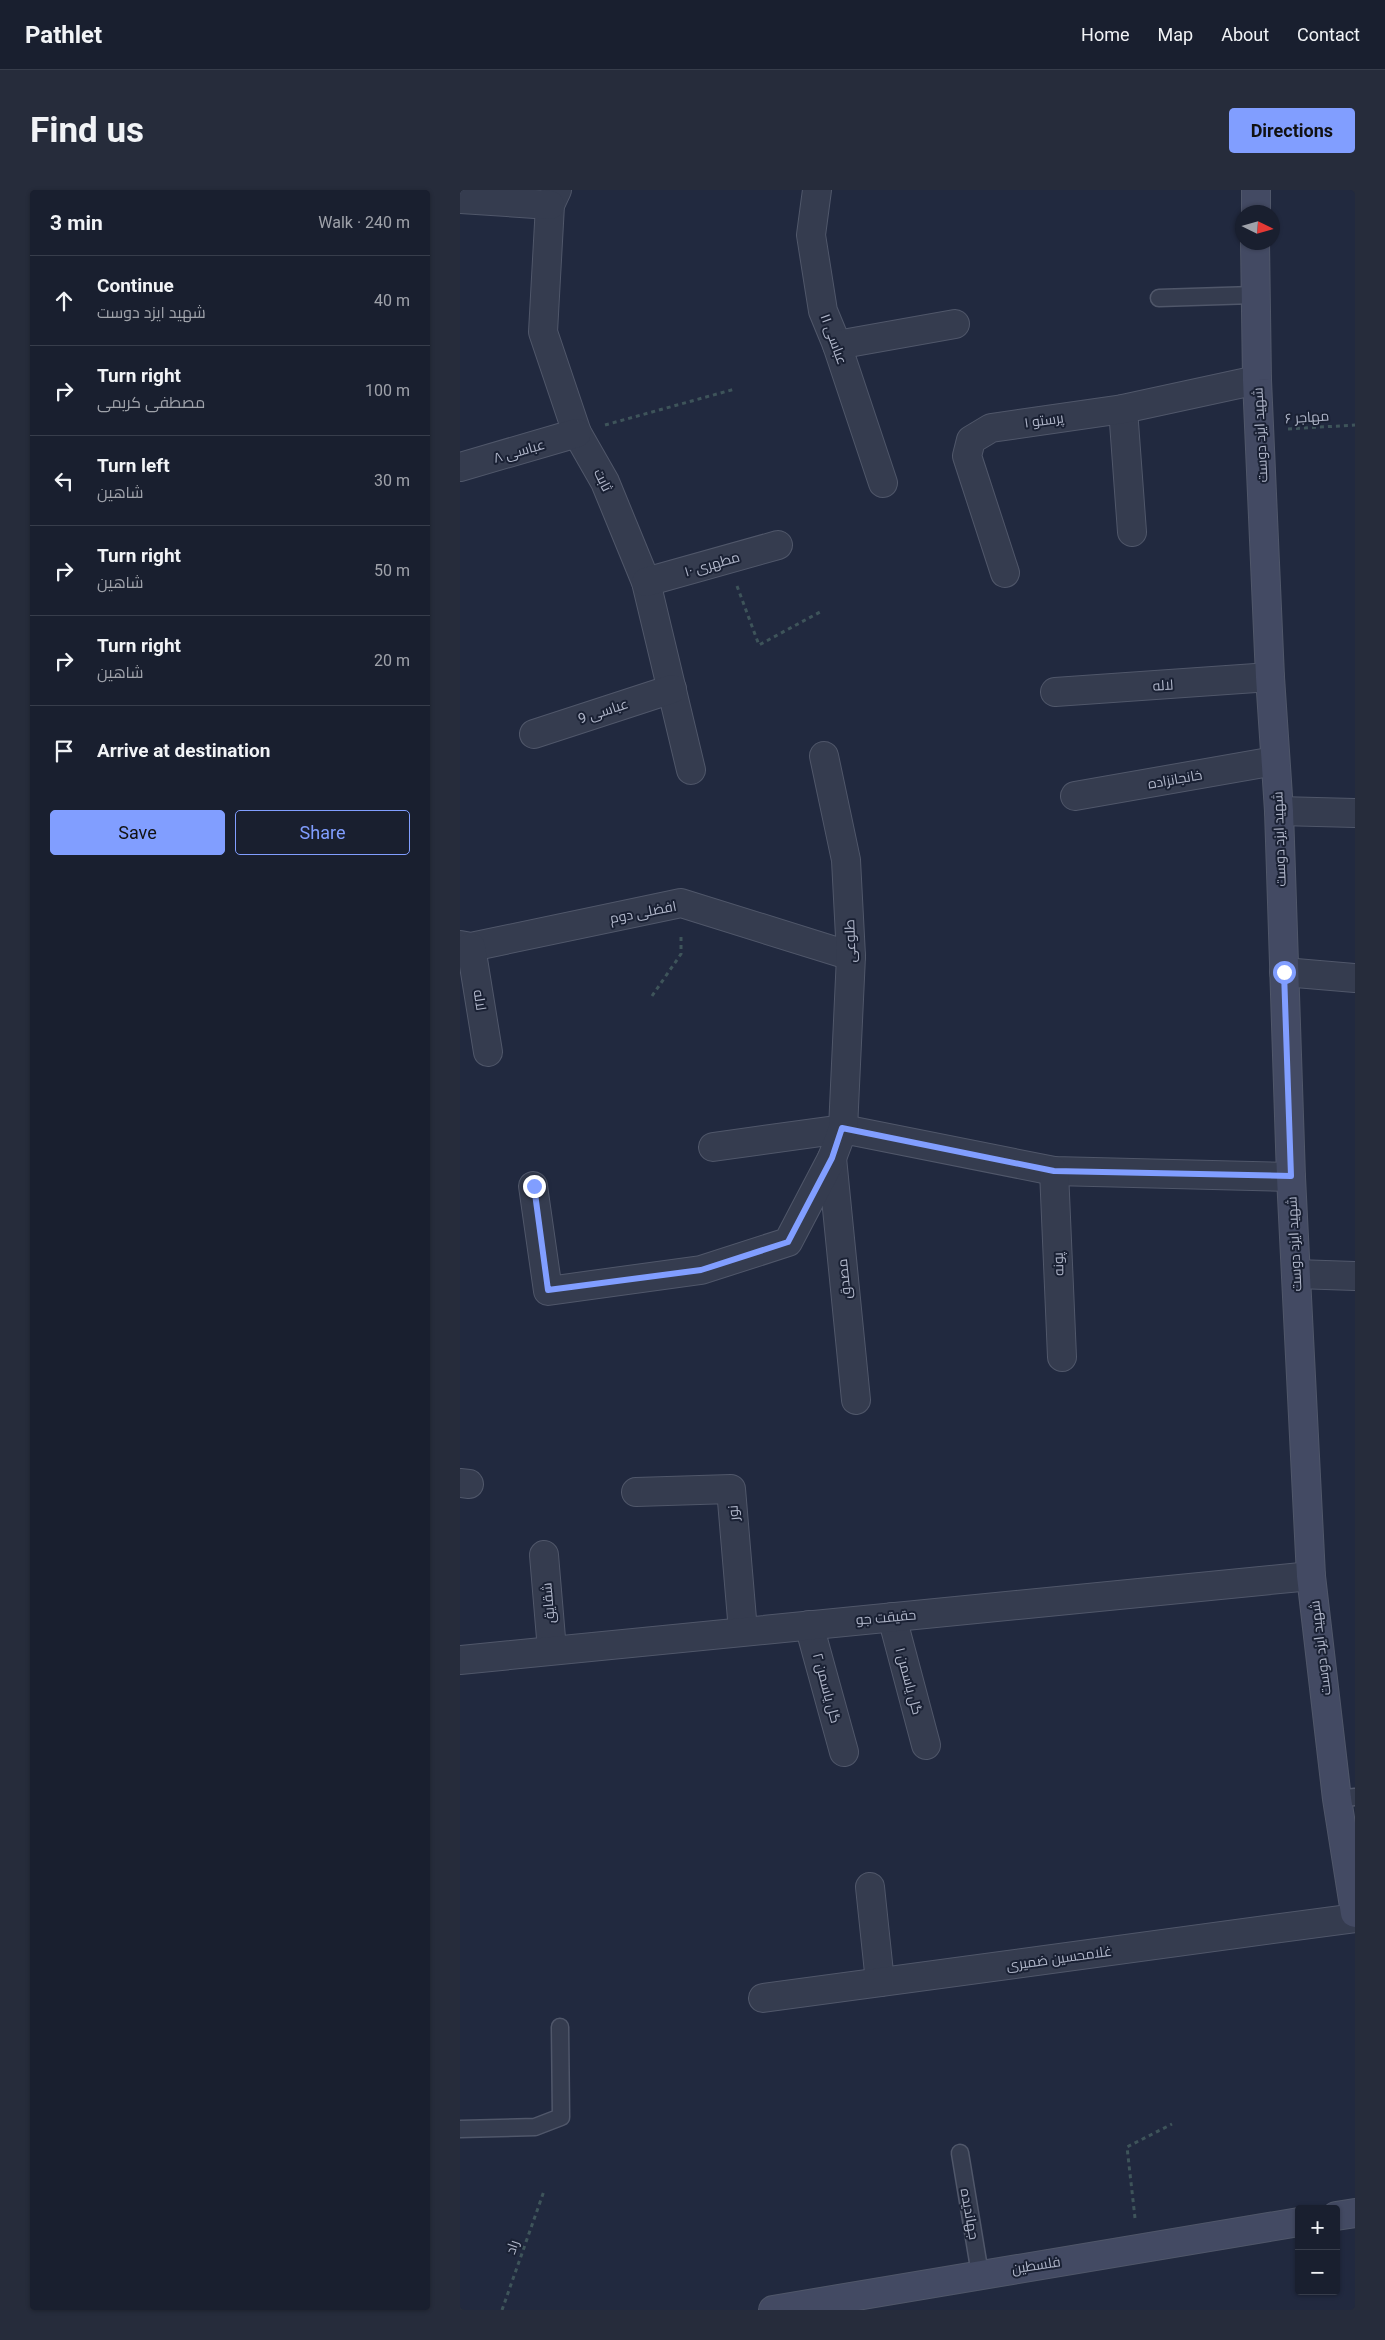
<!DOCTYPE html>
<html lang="en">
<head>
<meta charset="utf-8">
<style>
	:root { --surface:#191f2f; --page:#262c3b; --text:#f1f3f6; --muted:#9fa2aa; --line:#373d4b; --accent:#819eff }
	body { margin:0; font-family:Roboto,Cairo,sans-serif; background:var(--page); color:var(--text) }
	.controls { position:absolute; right:15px; bottom:15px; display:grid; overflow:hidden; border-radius:5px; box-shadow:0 1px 4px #0004 }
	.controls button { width:45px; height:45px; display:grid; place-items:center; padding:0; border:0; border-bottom:1px solid var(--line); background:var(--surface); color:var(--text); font:25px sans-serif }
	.compass { position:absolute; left:775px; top:15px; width:45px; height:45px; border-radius:50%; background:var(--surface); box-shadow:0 1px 4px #0004; rotate:95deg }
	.stop { position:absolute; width:15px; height:15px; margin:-11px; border:4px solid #819eff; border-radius:50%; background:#fff }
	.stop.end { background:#819eff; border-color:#fff; box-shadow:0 1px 5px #0008 }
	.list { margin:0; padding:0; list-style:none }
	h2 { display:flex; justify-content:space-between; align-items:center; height:65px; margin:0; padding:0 20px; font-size:21px }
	h2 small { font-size:16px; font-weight:400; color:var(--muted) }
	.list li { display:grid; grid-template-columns:32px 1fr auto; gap:15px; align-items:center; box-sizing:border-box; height:90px; padding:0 20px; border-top:1px solid var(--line) }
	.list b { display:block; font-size:19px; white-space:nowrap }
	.list p { margin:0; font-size:16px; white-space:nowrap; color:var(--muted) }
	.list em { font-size:16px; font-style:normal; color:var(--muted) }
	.actions { display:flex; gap:10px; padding:15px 20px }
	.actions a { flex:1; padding:11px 0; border:1px solid var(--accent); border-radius:5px; text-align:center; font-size:18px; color:var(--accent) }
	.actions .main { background:var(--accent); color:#111 }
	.icon { flex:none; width:28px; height:28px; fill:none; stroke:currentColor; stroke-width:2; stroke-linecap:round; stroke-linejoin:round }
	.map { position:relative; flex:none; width:895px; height:2120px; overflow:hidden; border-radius:5px }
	header { display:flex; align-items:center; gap:30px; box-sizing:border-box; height:70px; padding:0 25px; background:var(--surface); border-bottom:1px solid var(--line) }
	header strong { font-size:24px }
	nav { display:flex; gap:28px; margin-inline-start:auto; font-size:18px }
	.intro { display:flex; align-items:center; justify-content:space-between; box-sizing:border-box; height:120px; padding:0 30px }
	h1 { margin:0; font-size:35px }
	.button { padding:12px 22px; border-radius:5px; background:var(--accent); color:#111; font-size:18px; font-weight:700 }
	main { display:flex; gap:30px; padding:0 30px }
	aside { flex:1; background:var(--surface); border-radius:5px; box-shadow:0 1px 4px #0004 }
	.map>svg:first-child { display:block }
</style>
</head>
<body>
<header>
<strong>Pathlet</strong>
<nav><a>Home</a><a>Map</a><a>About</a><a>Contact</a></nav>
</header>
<div class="intro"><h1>Find us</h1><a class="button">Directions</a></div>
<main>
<aside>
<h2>3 min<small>Walk · 240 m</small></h2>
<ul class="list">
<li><svg class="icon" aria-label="ahead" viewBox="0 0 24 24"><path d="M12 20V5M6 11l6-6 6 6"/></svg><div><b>Continue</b><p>شهید ایزد دوست</p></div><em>40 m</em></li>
<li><svg class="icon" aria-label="right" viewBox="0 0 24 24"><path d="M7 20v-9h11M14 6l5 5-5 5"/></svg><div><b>Turn right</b><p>مصطفی کریمی</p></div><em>100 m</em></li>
<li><svg class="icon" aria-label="left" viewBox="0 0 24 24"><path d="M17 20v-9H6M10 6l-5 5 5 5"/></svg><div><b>Turn left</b><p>شاهین</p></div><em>30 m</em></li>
<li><svg class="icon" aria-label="right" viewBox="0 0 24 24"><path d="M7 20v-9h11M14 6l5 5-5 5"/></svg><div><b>Turn right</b><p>شاهین</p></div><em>50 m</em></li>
<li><svg class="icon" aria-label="right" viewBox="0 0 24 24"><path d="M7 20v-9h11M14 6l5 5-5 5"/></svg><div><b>Turn right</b><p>شاهین</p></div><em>20 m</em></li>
<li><svg class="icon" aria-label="arrive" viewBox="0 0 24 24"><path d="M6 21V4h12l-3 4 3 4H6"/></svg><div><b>Arrive at destination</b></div></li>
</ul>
<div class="actions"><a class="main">Save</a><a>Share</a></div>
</aside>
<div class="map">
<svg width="895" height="2120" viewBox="0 0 895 2120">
	<rect width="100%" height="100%" fill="#21293f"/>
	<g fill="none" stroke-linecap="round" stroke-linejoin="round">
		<!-- lane casing -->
		<g stroke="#50576a" stroke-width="19">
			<g id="lane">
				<polyline points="699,108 794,105"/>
				<polyline points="877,1609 895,1607"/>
				<polyline points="0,1939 75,1937 101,1927 100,1837"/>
				<polyline points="500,1963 520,2084"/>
			</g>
		</g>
		<!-- street casing -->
		<g stroke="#50576a" stroke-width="30">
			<g id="street">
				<polyline points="97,0 90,15 83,142 117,243 145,292 186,392 231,580"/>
				<polyline points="357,0 351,45 363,121 377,155 423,293"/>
				<polyline points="0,9 90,15"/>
				<polyline points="377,155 495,134"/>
				<polyline points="663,219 672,342"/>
				<polyline points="0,277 117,243"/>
				<polyline points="545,383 507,266 511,250 531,238 663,219 797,190"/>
				<polyline points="186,392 318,355"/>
				<polyline points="595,502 810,487"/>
				<polyline points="74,544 212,499"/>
				<polyline points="615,606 815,571"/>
				<polyline points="819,621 895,623"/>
				<polyline points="0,755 11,757 221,713 391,766"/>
				<polyline points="11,757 28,862"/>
				<polyline points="824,782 895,788"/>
				<polyline points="253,957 383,939 594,981 831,987"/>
				<polyline points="372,968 396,1210"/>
				<polyline points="594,981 602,1167"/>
				<polyline points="73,996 88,1101 241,1080 328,1052 372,968 383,939 391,766 386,670 364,566"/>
				<polyline points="836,1084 895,1086"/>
				<polyline points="0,1293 9,1294"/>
				<polyline points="176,1302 271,1299 283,1441"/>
				<polyline points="84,1365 92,1460"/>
				<polyline points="432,1427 466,1555"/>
				<polyline points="349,1435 384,1562"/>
				<polyline points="0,1470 851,1386"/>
				<polyline points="410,1697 420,1792"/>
				<polyline points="303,1808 895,1728"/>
			</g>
		</g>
		<!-- secondary casing -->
		<g stroke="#50576a" stroke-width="30">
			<g id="secondary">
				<polyline points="796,22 796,0"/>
				<polyline points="795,52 797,190 810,487 819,621 831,987 851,1386 877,1609 895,1723"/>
				<polyline points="876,2026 895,2023"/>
				<polyline points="313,2120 839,2032"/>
			</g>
		</g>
		<!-- path -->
		<g stroke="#3e545a" stroke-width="3" stroke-dasharray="4 4" stroke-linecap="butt">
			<polyline points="145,235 275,199"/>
			<polyline points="828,239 895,235"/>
			<polyline points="277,396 299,455 360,422"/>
			<polyline points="192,806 221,764 221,744"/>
			<polyline points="675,2028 667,1957 712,1934"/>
			<polyline points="42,2120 84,2001"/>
		</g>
		<!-- lane -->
		<use href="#lane" stroke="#353c4f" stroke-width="16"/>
		<!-- street -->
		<use href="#street" stroke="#353c4f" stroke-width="28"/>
		<!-- secondary -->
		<use href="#secondary" stroke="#434a63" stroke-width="28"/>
	</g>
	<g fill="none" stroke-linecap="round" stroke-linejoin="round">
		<!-- route -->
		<polyline stroke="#819eff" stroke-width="6" points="74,996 88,1100 241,1080 328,1052 372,968 382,938 594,981 831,986 824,782"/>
	</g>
	<g text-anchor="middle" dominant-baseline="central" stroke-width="4" stroke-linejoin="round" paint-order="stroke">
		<!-- street labels -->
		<g font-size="14" fill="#b1b7ca" stroke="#1a2134">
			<text transform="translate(374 149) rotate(70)">عباسی ۱۱</text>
			<text transform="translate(847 227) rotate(-4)">مهاجر ۶</text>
			<text transform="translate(584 230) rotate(-8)">پرستو ۱</text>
			<text transform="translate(800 245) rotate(-93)">شهید ایزد دوست</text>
			<text transform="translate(59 261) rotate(-16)">عباسی ۸</text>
			<text transform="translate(143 290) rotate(64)">ثابت</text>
			<text transform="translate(252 374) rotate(-16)">مطهری ۱۰</text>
			<text transform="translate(703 495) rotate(-4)">لاله</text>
			<text transform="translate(143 521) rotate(-18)">عباسی 9</text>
			<text transform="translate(715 589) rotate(-10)">خانجانزاده</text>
			<text transform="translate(819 649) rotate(-92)">شهید ایزد دوست</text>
			<text transform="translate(183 722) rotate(-11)">افضلی دوم</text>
			<text transform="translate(390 751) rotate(-92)">طلوعی</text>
			<text transform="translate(20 810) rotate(81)">لاله</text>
			<text transform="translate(834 1054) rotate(-93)">شهید ایزد دوست</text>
			<text transform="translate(598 1074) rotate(-92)">پونه</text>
			<text transform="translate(384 1089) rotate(-96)">مصدق</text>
			<text transform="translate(273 1323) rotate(-95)">نور</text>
			<text transform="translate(88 1413) rotate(-95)">شقایق</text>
			<text transform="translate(426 1427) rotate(-5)">حقیقت جو</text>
			<text transform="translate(860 1458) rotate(-97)">شهید ایزد دوست</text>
			<text transform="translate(449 1491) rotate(75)">گل یاسمن ۱</text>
			<text transform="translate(367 1498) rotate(75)">گل یاسمن ۲</text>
			<text transform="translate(599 1768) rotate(-8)">غلامحسین ضمیری</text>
			<text transform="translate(510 2024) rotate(80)">جهاندیده</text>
			<text transform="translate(52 2057) rotate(-71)">راد</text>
			<text transform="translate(576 2075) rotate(-9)">فلسطین</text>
		</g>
	</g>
</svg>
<div class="controls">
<button>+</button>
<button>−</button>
</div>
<svg class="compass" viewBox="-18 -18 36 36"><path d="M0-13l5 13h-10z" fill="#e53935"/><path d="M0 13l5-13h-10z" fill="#9fa2aa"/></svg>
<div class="stop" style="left:824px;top:782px"></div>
<div class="stop end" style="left:74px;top:996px"></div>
</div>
</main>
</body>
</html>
